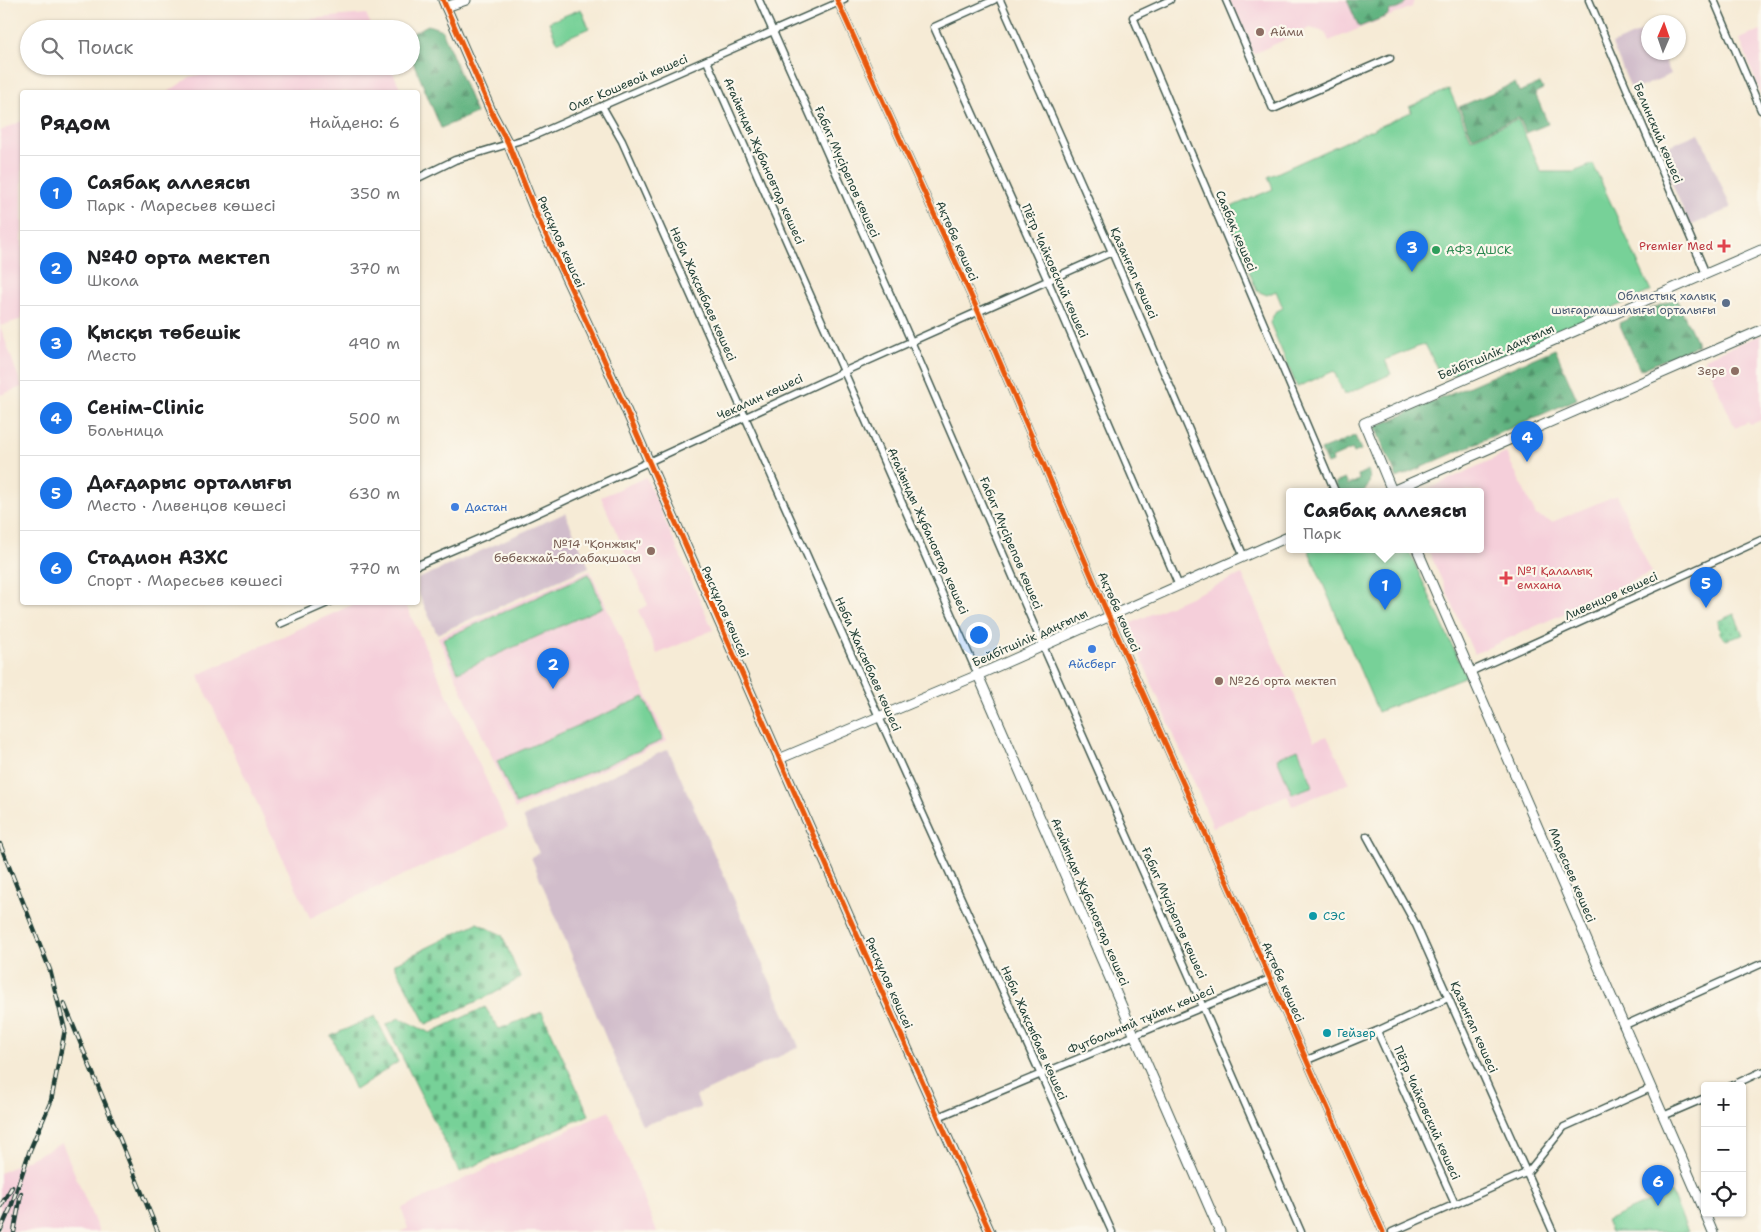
<!DOCTYPE html>
<html lang="ru">
<head>
<meta charset="utf-8">
<style>
	:root { --surface:#fff; --page:#f6f6f6; --text:#202124; --muted:#757577; --line:#e0e0e0; --accent:#1a73e8 }
	body { margin:0; font-family:"Shantell Sans",sans-serif; background:var(--page); color:var(--text) }
	.controls { position:absolute; right:15px; bottom:15px; display:grid; overflow:hidden; border-radius:5px; box-shadow:0 1px 4px #0004 }
	.controls button { width:45px; height:45px; display:grid; place-items:center; padding:0; border:0; border-bottom:1px solid var(--line); background:var(--surface); color:var(--text); font:25px sans-serif }
	.compass { position:absolute; left:1641px; top:15px; width:45px; height:45px; border-radius:50%; background:var(--surface); box-shadow:0 1px 4px #0004; rotate:2deg }
	.you { position:absolute; left:978px; top:634px; width:18px; height:18px; margin:-12px; border:4px solid #fff; border-radius:50%; background:#1a73e8; box-shadow:0 0 0 8px #1a73e833 }
	.badge { display:grid; place-items:center; width:32px; height:32px; border-radius:50%; background:var(--accent); color:#fff; font-size:16px; font-weight:700 }
	.pin { position:absolute; translate:-50% -41px; filter:drop-shadow(0 1px 2px #0008) }
	.pin::after { content:''; position:absolute; top:26px; width:18px; height:15px; background:inherit; clip-path:polygon(0 0,100% 0,50% 100%) }
	.popup { position:absolute; left:1286px; top:488px; width:198px; height:65px; box-sizing:border-box; display:grid; place-content:center; border-radius:5px; background:var(--surface); filter:drop-shadow(0 1px 4px #0005); font-size:16px; white-space:nowrap; color:var(--muted) }
	.popup b { font-size:19px; color:var(--text) }
	.popup::after { content:''; position:absolute; left:50%; top:100%; margin-left:-10px; border:10px solid transparent; border-top-color:var(--surface) }
	.list { margin:0; padding:0; list-style:none }
	h2 { display:flex; justify-content:space-between; align-items:center; height:65px; margin:0; padding:0 20px; font-size:21px }
	h2 small { font-size:16px; font-weight:400; color:var(--muted) }
	.list li { display:grid; grid-template-columns:32px 1fr auto; gap:15px; align-items:center; box-sizing:border-box; height:75px; padding:0 20px; border-top:1px solid var(--line) }
	.list b { display:block; font-size:19px; white-space:nowrap }
	.list p { margin:0; font-size:16px; white-space:nowrap; color:var(--muted) }
	.list em { font-size:16px; font-style:normal; color:var(--muted) }
	.icon { flex:none; width:28px; height:28px; fill:none; stroke:currentColor; stroke-width:2; stroke-linecap:round; stroke-linejoin:round }
	.map { position:relative; flex:none; width:1761px; height:1232px; overflow:hidden }
	.search { position:absolute; background:var(--surface); box-shadow:0 1px 4px #0004; left:20px; top:20px; width:400px; height:55px; display:flex; align-items:center; gap:12px; box-sizing:border-box; padding:0 18px; border-radius:28px; color:var(--muted); font-size:19px }
	.panel { position:absolute; background:var(--surface); box-shadow:0 1px 4px #0004; left:20px; top:90px; width:400px; height:515px; border-radius:5px }
	.map>svg:first-child { display:block }
</style>
</head>
<body>
<div class="map">
<svg width="1761" height="1232" viewBox="0 0 1761 1232">
	<defs>
		<pattern id="grass-dots" width="8" height="8" patternUnits="userSpaceOnUse" patternTransform="scale(1.25)"><rect width="8" height="8" fill="#77d198"/><path d="M2 2h.1M6 6h.1" fill="none" stroke="#61ab7d" stroke-width="1.8" stroke-linecap="round"/></pattern>
		<pattern id="forest-firs" width="22" height="20" patternUnits="userSpaceOnUse" patternTransform="scale(1.25)"><rect width="22" height="20" fill="#61b380"/><path d="M5 1l3.5 6h-7zM16 11l3.5 6h-7z" fill="#4f936a"/></pattern>
		<pattern id="cemetery-stones" width="16" height="16" patternUnits="userSpaceOnUse" patternTransform="scale(1.25)"><rect width="16" height="16" fill="#77d198"/><path d="M2 7V4a2 2 0 0 1 4 0v3zM10 15v-3a2 2 0 0 1 4 0v3z" fill="#61ab7d"/></pattern>
	</defs>
	<rect width="100%" height="100%" fill="#fbf7ec"/>
	<filter id="ink" filterUnits="userSpaceOnUse"><feTurbulence type="fractalNoise" baseFrequency=".02" numOctaves="2"/><feDisplacementMap in="SourceGraphic" scale="10" xChannelSelector="R" yChannelSelector="G"/><feConvolveMatrix kernelMatrix="1 2 1 2 8 2 1 2 1" color-interpolation-filters="sRGB"/></filter>
	<filter id="wash" filterUnits="userSpaceOnUse"><feTurbulence type="fractalNoise" baseFrequency=".0096" numOctaves="4" result="noise"/><feDisplacementMap in="SourceGraphic" scale="20" xChannelSelector="R" yChannelSelector="G"/><feGaussianBlur stdDeviation="1.12" result="paint"/><feColorMatrix in="noise" values="0 0 0 0 0 0 0 0 0 0 0 0 0 0 0 0 0 1.4 0 .05"/><feComposite in="paint" operator="in"/></filter>
	<g filter="url(#wash)">
		<rect width="100%" height="100%" fill="#f6ebd6"/>
		<!-- built -->
		<g fill="#f5cfda">
			<polygon points="1229,0 1414,0 1412,7 1329,41 1325,32 1310,28 1253,54"/>
			<polygon points="366,14 373,29 205,28"/>
			<polygon points="1761,30 1761,95 1740,39"/>
			<polygon points="209,66 390,66 402,92 168,92 190,77 209,72"/>
			<polygon points="22,121 22,319 0,326 22,387 0,395 0,131"/>
			<polygon points="1761,335 1761,420 1750,425 1748,422 1735,428 1704,358"/>
			<polygon points="1506,453 1536,515 1552,522 1617,495 1651,572 1583,605 1474,654 1428,549 1480,549 1480,491 1424,491"/>
			<polygon points="646,477 713,630 657,654 638,610 648,605 601,497"/>
			<polygon points="590,570 667,741 515,809 438,637"/>
			<polygon points="1242,574 1314,741 1327,736 1350,783 1292,806 1287,795 1213,827 1127,625"/>
			<polygon points="356,603 405,603 508,827 310,918 198,675"/>
			<polygon points="609,1111 657,1232 401,1232 408,1229 402,1208"/>
			<polygon points="62,1143 99,1232 0,1232 0,1173"/>
		</g>
		<!-- industrial -->
		<g fill="#d1bdcb">
			<polygon points="1648,29 1648,52 1661,53 1671,74 1632,91 1612,44"/>
			<polygon points="1699,133 1731,208 1690,226 1658,150"/>
			<polygon points="565,513 589,567 437,634 418,592 418,579"/>
			<polygon points="668,749 799,1047 696,1096 701,1108 642,1125 531,857 539,853 523,817"/>
		</g>
		<!-- grass -->
		<polygon fill="url(#grass-dots)" stroke="#4b8766" points="1734,614 1743,635 1726,640 1720,634 1718,621"/>
		<!-- forest -->
		<g fill="url(#forest-firs)" stroke="#40785a">
			<path d="M1347,0H1407C1403,7 1398,10 1390,10L1387,16L1359,27Z"/>
			<polygon points="428,25 442,30 476,113 441,128 411,57 411,34"/>
			<polygon points="1515,83 1519,92 1540,83 1543,89 1535,93 1548,124 1526,133 1519,117 1472,137 1459,107"/>
			<polygon points="1676,298 1698,345 1640,370 1619,323"/>
			<polygon points="1555,349 1577,399 1397,478 1375,427"/>
			<polygon points="1355,436 1361,450 1354,453 1352,449 1332,458 1333,462 1327,464 1321,450"/>
			<path d="M1368,470C1371,478 1370,486 1364,491H1339L1335,483L1345,479L1348,485L1359,480L1358,475Z"/>
		</g>
		<!-- cemetery -->
		<g fill="url(#cemetery-stones)" stroke="#4b8766">
			<polygon points="477,923 502,935 520,978 493,994 426,1024 394,964"/>
			<polygon points="485,1007 499,1029 542,1012 589,1115 460,1172 386,1025 399,1018 430,1033"/>
			<polygon points="375,1016 398,1062 355,1090 331,1036"/>
		</g>
		<!-- park -->
		<g fill="#77d198" stroke="#4b8766">
			<polygon points="581,9 589,28 557,42 549,22"/>
			<polygon points="1449,89 1471,139 1518,119 1541,172 1574,172 1593,164 1651,291 1460,376 1454,374 1442,378 1425,344 1385,360 1391,374 1344,395 1334,371 1297,387 1270,323 1275,312 1283,308 1276,291 1267,295 1257,291 1224,210 1273,189 1268,177 1411,112 1409,107"/>
			<polygon points="1308,549 1408,549 1466,676 1378,712"/>
			<polygon points="589,574 603,607 458,672 443,639"/>
			<polygon points="644,697 663,740 516,804 497,761"/>
			<polygon points="1298,749 1313,786 1292,794 1277,758"/>
			<polygon points="1671,1192 1688,1232 1611,1232 1606,1221"/>
		</g>
	</g>
	<g filter="url(#ink)">
		<g fill="none" stroke-linecap="round" stroke-linejoin="round">
			<!-- street casing -->
			<g stroke="#3f574c" stroke-width="9">
				<g id="street">
					<polyline points="759,0 911,341 1043,646 1203,1007 1301,1232"/>
					<polyline points="837,0 978,311 1109,617 1383,1232"/>
					<polyline points="994,0 934,27 1048,281 1179,586"/>
					<polyline points="1000,0 1112,252 1244,557"/>
					<polyline points="1170,0 1133,17 1335,491"/>
					<polyline points="1226,0 1273,109 1390,58"/>
					<polyline points="1589,0 1706,274"/>
					<polyline points="1714,0 1761,110"/>
					<polyline points="707,61 978,675"/>
					<polyline points="602,106 622,141 879,717 1112,1232"/>
					<polyline points="418,178 455,160 531,137 844,0"/>
					<polyline points="418,565 525,519 843,372 1112,252"/>
					<polyline points="280,624 330,602"/>
					<polyline points="1470,672 1761,540"/>
					<polyline points="1367,836 1416,925 1553,1232"/>
					<polyline points="1623,1026 1761,964"/>
					<polyline points="1377,1031 1455,1204"/>
					<polyline points="1307,1060 1377,1031 1448,998"/>
					<polyline points="1731,1086 1761,1072"/>
					<polyline points="1663,1116 1705,1098"/>
					<polyline points="938,1117 1270,979"/>
					<polyline points="1392,1232 1528,1172 1564,1127 1651,1088"/>
				</g>
			</g>
			<!-- secondary casing -->
			<g stroke="#3f574c" stroke-width="11">
				<g id="secondary">
					<polyline points="443,0 492,113 508,143 538,218 602,355 894,1019 990,1232"/>
					<polyline points="446,7 466,0"/>
					<polyline points="1392,491 1364,423 1761,250"/>
					<polyline points="1392,491 1761,330"/>
					<polyline points="1417,549 1705,1212"/>
					<polyline points="978,675 1220,1232"/>
					<polyline points="779,759 978,675 1290,536"/>
					<polyline points="1705,1213 1713,1232"/>
				</g>
			</g>
			<!-- street -->
			<use href="#street" stroke="#fff" stroke-width="6"/>
			<!-- secondary -->
			<use href="#secondary" stroke="#fff" stroke-width="9"/>
			<!-- rail casing -->
			<g stroke="#1f3d34" stroke-width="4.5">
				<g id="rail">
					<polyline points="0,844 50,970 65,1030 51,1101 30,1150 11,1207 0,1231"/>
					<polyline points="64,1003 158,1232"/>
					<polyline points="0,1207 12,1187"/>
					<polyline points="14,1232 21,1194"/>
				</g>
			</g>
			<!-- rail -->
			<use href="#rail" stroke="#fbf7ec" stroke-width="2.5" stroke-dasharray="8" stroke-linecap="butt"/>
			<!-- cycleway casing -->
			<g stroke="#fbf7ec" stroke-width="8">
				<g id="cycleway">
					<polyline points="443,0 492,113 508,143 538,218 602,355 894,1019 990,1232"/>
					<polyline points="837,0 978,311 1109,617 1383,1232"/>
				</g>
			</g>
			<!-- cycleway -->
			<use href="#cycleway" stroke="#e8590c" stroke-width="5"/>
		</g>
	</g>
	<!-- markers -->
	<g fill="#8d6e63" stroke="#fbf7ec" stroke-width="2">
		<circle cx="1260" cy="32" r="5"/>
		<circle cx="1735" cy="371" r="5"/>
		<circle cx="651" cy="551" r="5"/>
		<circle cx="1219" cy="681" r="5"/>
	</g>
	<g fill="#e0444e" stroke="#fbf7ec" stroke-width="2">
		<path d="M1721.5 238.5h5v5h5v5h-5v5h-5v-5h-5v-5h5z"/>
		<path d="M1503.5 570.5h5v5h5v5h-5v5h-5v-5h-5v-5h5z"/>
	</g>
	<circle fill="#2e9e5b" stroke="#fbf7ec" stroke-width="2" cx="1436" cy="250" r="5"/>
	<circle fill="#5c6f8a" stroke="#fbf7ec" stroke-width="2" cx="1726" cy="303" r="5"/>
	<g fill="#3f7fe0" stroke="#fbf7ec" stroke-width="2">
		<circle cx="455" cy="507" r="5"/>
		<circle cx="1092" cy="649" r="5"/>
	</g>
	<g fill="#0f9aa8" stroke="#fbf7ec" stroke-width="2">
		<circle cx="1313" cy="916" r="5"/>
		<circle cx="1327" cy="1033" r="5"/>
	</g>
	<g text-anchor="middle" dominant-baseline="central" stroke-width="4.5" stroke-linejoin="round" paint-order="stroke">
		<!-- education labels -->
		<g font-size="12" fill="#785e54" stroke="#fbf7ec" text-anchor="start">
			<text x="1270" y="32">Айми</text>
			<text x="1725" y="371" text-anchor="end">Зере</text>
			<text x="641" y="544" text-anchor="end">№14 "Қонжық"<tspan x="641" dy="14">бөбекжай-балабақшасы</tspan></text>
			<text x="1229" y="681">№26 орта мектеп</text>
		</g>
		<!-- street labels -->
		<g font-size="12" fill="#1f3d34" stroke="#fbf7ec">
			<text transform="translate(628 83) rotate(-23)">Олег Кошевой көшесі</text>
			<text transform="translate(1658 133) rotate(67)">Белинский көшесі</text>
			<text transform="translate(764 161) rotate(66)">Ағайынды Жұбановтар көшесі</text>
			<text transform="translate(847 172) rotate(66)">Ғабит Мүсірепов көшесі</text>
			<text transform="translate(1236 231) rotate(67)">Саябақ көшесі</text>
			<text transform="translate(957 241) rotate(66)">Ақтөбе көшесі</text>
			<text transform="translate(561 242) rotate(66)">Рысқұлов көшсеі</text>
			<text transform="translate(1055 271) rotate(66)">Пётр Чайковский көшесі</text>
			<text transform="translate(1134 273) rotate(66)">Қазанғап көшесі</text>
			<text transform="translate(703 294) rotate(66)">Нәби Жақсыбаев көшесі</text>
			<text transform="translate(1496 352) rotate(-23)">Бейбітшілік даңғылы</text>
			<text transform="translate(760 397) rotate(-25)">Чекалин көшесі</text>
			<text transform="translate(928 531) rotate(66)">Ағайынды Жұбановтар көшесі</text>
			<text transform="translate(1011 543) rotate(67)">Ғабит Мүсірепов көшесі</text>
			<text transform="translate(1611 596) rotate(-24)">Ливенцов көшесі</text>
			<text transform="translate(725 612) rotate(66)">Рысқұлов көшсеі</text>
			<text transform="translate(1119 612) rotate(66)">Ақтөбе көшесі</text>
			<text transform="translate(1030 638) rotate(-24)">Бейбітшілік даңғылы</text>
			<text transform="translate(868 664) rotate(66)">Нәби Жақсыбаев көшесі</text>
			<text transform="translate(1572 875) rotate(67)">Маресьев көшесі</text>
			<text transform="translate(1090 902) rotate(67)">Ағайынды Жұбановтар көшесі</text>
			<text transform="translate(1174 913) rotate(66)">Ғабит Мүсірепов көшесі</text>
			<text transform="translate(1283 982) rotate(66)">Ақтөбе көшесі</text>
			<text transform="translate(889 983) rotate(66)">Рысқұлов көшсеі</text>
			<text transform="translate(1141 1020) rotate(-23)">Футбольный тұйық көшесі</text>
			<text transform="translate(1474 1027) rotate(66)">Қазанғап көшесі</text>
			<text transform="translate(1034 1033) rotate(66)">Нәби Жақсыбаев көшесі</text>
			<text transform="translate(1427 1113) rotate(66)">Пётр Чайковский көшесі</text>
		</g>
		<!-- health labels -->
		<g font-size="12" fill="#be3a42" stroke="#fbf7ec" text-anchor="end">
			<text x="1713" y="246">Premier Med</text>
			<text x="1517" y="571" text-anchor="start">№1 Қалалық<tspan x="1517" dy="14">емхана</tspan></text>
		</g>
		<!-- leisure labels -->
		<g font-size="12" fill="#27864d" stroke="#fbf7ec" text-anchor="start">
			<text x="1446" y="250">АФЗ ДШСК</text>
		</g>
		<!-- service labels -->
		<g font-size="12" fill="#4e5e75" stroke="#fbf7ec" text-anchor="end">
			<text x="1716" y="296">Облыстық халық<tspan x="1716" dy="14">шығармашылығы орталығы</tspan></text>
		</g>
		<!-- shop labels -->
		<g font-size="12" fill="#366cbe" stroke="#fbf7ec" text-anchor="start">
			<text x="465" y="507">Дастан</text>
			<text x="1092" y="664" text-anchor="middle">Айсберг</text>
		</g>
		<!-- culture labels -->
		<g font-size="12" fill="#0d838f" stroke="#fbf7ec" text-anchor="start">
			<text x="1323" y="916">СЭС</text>
			<text x="1337" y="1033">Гейзер</text>
		</g>
	</g>
</svg>
<div class="controls">
<button>+</button>
<button>−</button>
<button><svg class="icon" aria-label="locate" viewBox="0 0 24 24"><circle cx="12" cy="12" r="6"/><path d="M12 2v4M12 18v4M2 12h4M18 12h4"/></svg></button>
</div>
<svg class="compass" viewBox="-18 -18 36 36"><path d="M0-13l5 13h-10z" fill="#e53935"/><path d="M0 13l5-13h-10z" fill="#757577"/></svg>
<div class="you"></div>
<div class="pin badge" style="left:1385px;top:610px">1</div>
<div class="popup"><b>Саябақ аллеясы</b>Парк</div>
<div class="pin badge" style="left:553px;top:689px">2</div>
<div class="pin badge" style="left:1412px;top:272px">3</div>
<div class="pin badge" style="left:1527px;top:462px">4</div>
<div class="pin badge" style="left:1706px;top:608px">5</div>
<div class="pin badge" style="left:1658px;top:1206px">6</div>
<div class="search"><svg class="icon" aria-label="search" viewBox="0 0 24 24"><circle cx="10" cy="10" r="6"/><path d="M15 15l6 6"/></svg>Поиск</div>
<section class="panel">
<h2>Рядом<small>Найдено: 6</small></h2>
<ul class="list">
<li><span class="badge">1</span><div><b>Саябақ аллеясы</b><p>Парк · Маресьев көшесі</p></div><em>350 m</em></li>
<li><span class="badge">2</span><div><b>№40 орта мектеп</b><p>Школа</p></div><em>370 m</em></li>
<li><span class="badge">3</span><div><b>Қысқы төбешік</b><p>Место</p></div><em>490 m</em></li>
<li><span class="badge">4</span><div><b>Сенім-Clinic</b><p>Больница</p></div><em>500 m</em></li>
<li><span class="badge">5</span><div><b>Дағдарыс орталығы</b><p>Место · Ливенцов көшесі</p></div><em>630 m</em></li>
<li><span class="badge">6</span><div><b>Стадион АЗХС</b><p>Спорт · Маресьев көшесі</p></div><em>770 m</em></li>
</ul>
</section>
</div>
</body>
</html>
